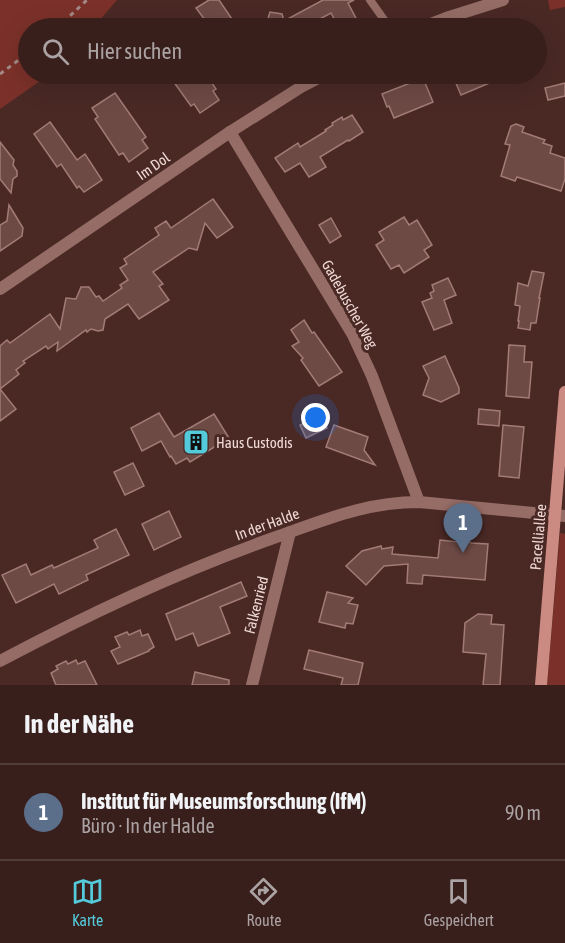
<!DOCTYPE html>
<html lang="de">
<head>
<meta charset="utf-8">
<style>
	:root { --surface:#381f1c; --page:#3f2725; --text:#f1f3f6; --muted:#aba2a3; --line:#523d3b; --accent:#53cbdb }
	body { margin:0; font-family:"Asap Condensed",sans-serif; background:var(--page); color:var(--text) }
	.you { position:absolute; left:316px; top:418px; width:21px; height:21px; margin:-15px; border:4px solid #fff; border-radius:50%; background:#1a73e8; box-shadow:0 0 0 9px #1a73e833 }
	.badge { display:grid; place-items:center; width:39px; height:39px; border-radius:50%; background:var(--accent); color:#fff; font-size:20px; font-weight:700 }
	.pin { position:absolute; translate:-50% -50px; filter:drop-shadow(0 2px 3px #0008) }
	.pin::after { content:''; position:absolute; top:32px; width:21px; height:18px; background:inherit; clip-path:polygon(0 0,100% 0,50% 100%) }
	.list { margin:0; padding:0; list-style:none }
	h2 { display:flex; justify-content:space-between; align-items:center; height:78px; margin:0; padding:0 24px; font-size:26px }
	h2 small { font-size:20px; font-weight:400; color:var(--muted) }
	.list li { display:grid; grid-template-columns:39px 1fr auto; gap:18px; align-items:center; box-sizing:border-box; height:96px; padding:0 24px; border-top:2px solid var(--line) }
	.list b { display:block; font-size:22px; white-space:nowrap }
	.list p { margin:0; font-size:20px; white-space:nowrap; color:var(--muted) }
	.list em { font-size:20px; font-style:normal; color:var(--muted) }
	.icon { flex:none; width:33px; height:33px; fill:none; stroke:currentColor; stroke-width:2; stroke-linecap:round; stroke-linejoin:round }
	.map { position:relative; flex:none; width:565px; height:685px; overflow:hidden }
	.search { position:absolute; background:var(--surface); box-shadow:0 6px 24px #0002; left:18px; right:18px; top:18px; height:66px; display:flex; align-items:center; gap:15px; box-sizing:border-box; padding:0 21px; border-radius:33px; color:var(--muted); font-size:22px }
	.sheet { height:174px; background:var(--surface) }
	nav { display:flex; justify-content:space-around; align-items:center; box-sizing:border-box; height:84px; border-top:2px solid var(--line); background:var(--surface); font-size:16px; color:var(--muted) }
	nav a { display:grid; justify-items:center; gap:3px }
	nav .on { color:var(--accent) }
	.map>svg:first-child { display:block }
</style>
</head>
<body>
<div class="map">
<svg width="565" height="685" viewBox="0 0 565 685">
	<rect width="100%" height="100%" fill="#4a2925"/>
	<!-- green -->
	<g fill="#7b3129">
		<polygon points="0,0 117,0 93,28 28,28 28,74 50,74 0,109"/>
		<polygon points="548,0 565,0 565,7 550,10"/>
		<polygon points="560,533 565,534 565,685 547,685"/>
	</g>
	<!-- building -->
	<g fill="#6e4a45" stroke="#a27b76" stroke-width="1.5">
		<polygon points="209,0 219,0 238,28 211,28 196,8"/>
		<polygon points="323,0 354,0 348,3 358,22 346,28 339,28 331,13 303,28 265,28 270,12 282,14 284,21"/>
		<polygon points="168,74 206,74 216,89 213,91 219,100 200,113 194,104 191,106"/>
		<polygon points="452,74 511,74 461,95"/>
		<polygon points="423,78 433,102 394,118 389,106 387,107 382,94"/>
		<polygon points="565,83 565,96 548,100 545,88"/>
		<polygon points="115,93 146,137 142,140 148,148 129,162 123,153 119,155 95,119 98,117 92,108"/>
		<polygon points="352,115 363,132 349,141 348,140 320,157 326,167 309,177 300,163 285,172 275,158 298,143 300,147 326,131 325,130 333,125 332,123 342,117 343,120"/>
		<polygon points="50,122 77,160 85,154 102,180 84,192 79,186 77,188 61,164 57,167 34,134"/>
		<polygon points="516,124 524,127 522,132 545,140 543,143 552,146 550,153 565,158 565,179 561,191 517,177 515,181 501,176 510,145 505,144 511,126"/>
		<polygon points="0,142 14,160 13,165 17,171 17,176 13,179 11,193 0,179"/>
		<polygon points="213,199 233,227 217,238 205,223 197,250 189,248 153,272 163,284 159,286 169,300 139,319 128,304 105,319 103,330 98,331 91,329 87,332 86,330 57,351 58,342 48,349 46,346 23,361 25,363 16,370 19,374 0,389 0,346 7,340 10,343 50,314 60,329 66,298 76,299 81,287 89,287 96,297 99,296 103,301 122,288 120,285 128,280 120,268 127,264 124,259 159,235 155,228 166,221 171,228"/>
		<polygon points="9,205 23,228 22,236 0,251 0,225 7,221"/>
		<polygon points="404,217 409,225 417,220 432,245 424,250 429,257 404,273 399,265 391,269 376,245 384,240 379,232"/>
		<polygon points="331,218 341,236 330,243 319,225"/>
		<polygon points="532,271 544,273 539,298 540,298 536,323 531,323 530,330 518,328 519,321 518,321 520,306 515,305 518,283 528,286"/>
		<polygon points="448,278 456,295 444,300 452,323 434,330 422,302 432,298 430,293 434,291 432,285"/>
		<polygon points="304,320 312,333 314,332 342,372 319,386 301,360 303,358 292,346 299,342 291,330"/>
		<polygon points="509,345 525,346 524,362 532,362 529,398 506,396"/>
		<polygon points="445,356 459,388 459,393 441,402 423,395 429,378 423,366"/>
		<polygon points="0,389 16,409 0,421"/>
		<polygon points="479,409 500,411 499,426 478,424"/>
		<polygon points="159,413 174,437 214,414 229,438 190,462 187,458 176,464 171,456 170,457 161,441 142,451 131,428"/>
		<polygon points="321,415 327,428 306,438 300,425"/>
		<polygon points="334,425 368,437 364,450 375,465 326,447"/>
		<polygon points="503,425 524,427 519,478 499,476"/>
		<polygon points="133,463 144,486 125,495 114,472"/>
		<polygon points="169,511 181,537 154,550 142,524"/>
		<polygon points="116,529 129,555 86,575 88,580 59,594 54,584 16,603 2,575 26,564 31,575 52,565 54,568 98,548 94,540"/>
		<polygon points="464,536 471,543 488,544 485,580 423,575 422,584 407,583 408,564 384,566 366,585 346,566 362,551 381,546 382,549 393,547 392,554 438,558 440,540 458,542"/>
		<polygon points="241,582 247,596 220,607 230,633 198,646 193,633 176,640 166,614"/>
		<polygon points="327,592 353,598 348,603 358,605 353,624 346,623 345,628 319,622"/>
		<polygon points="478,614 492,615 491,624 504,625 500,685 483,685 486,654 463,652 465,623"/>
		<polygon points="140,630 142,636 148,634 154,647 149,650 149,651 118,664 111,651 120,647 115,637 127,632 129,635"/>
		<polygon points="309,650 363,663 358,685 341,685 343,678 304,669"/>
		<polygon points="76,660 78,664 85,661 97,685 56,685 51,673 58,669 56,666 66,661 68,664"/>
		<polygon points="195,672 229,680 229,685 192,685"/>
	</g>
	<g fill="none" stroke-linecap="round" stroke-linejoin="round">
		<!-- path -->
		<g stroke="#a48985" stroke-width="3" stroke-dasharray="4.5 4.5" stroke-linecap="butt">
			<polyline points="57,28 87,0"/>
			<polyline points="0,74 28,53"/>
		</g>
		<!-- lane -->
		<polyline stroke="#956c66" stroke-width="8" points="370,0 390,28"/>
		<!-- street -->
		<g stroke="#956c66" stroke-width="12">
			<polyline points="420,28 446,18 503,0"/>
			<polyline points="230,132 353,335 372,376 419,502"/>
			<polyline points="0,289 230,132 301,87 326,74"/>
			<path d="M0,661C90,613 182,570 279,536C327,519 367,502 419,502L565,516"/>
			<polyline points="252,685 290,532"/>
		</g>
		<!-- secondary -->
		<polyline stroke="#cc8b82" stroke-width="12" points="541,685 565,392"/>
	</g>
	<!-- icons -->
	<defs>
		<g id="building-square" transform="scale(1.35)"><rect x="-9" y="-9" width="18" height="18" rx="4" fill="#53cbdb" stroke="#4a2925"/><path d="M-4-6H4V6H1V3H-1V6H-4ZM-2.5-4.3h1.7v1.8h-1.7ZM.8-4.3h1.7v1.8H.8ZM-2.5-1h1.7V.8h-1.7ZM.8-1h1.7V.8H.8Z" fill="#111"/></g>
	</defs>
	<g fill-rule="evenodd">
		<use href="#building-square" x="196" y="442"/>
	</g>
	<g text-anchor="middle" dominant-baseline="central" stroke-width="6" stroke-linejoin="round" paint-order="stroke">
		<!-- street labels -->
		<g font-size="15" fill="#efd9d5" stroke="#4a2925">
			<text transform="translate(153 166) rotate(-35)">Im Dol</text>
			<text transform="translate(350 304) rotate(61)">Gadebuscher Weg</text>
			<text transform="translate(267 524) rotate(-20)">In der Halde</text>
			<text transform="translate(538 537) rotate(-85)">Pacelliallee</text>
			<text transform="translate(256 605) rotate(-76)">Falkenried</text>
		</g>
		<!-- poi labels -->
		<g font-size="15" fill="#efd9d5" stroke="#4a2925" text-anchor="start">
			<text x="216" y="442">Haus Custodis</text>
		</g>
	</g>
</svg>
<div class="you"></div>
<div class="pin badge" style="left:463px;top:553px;background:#5c6f8a">1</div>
<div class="search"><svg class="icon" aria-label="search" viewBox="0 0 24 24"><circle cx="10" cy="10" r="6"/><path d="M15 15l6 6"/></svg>Hier suchen</div>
</div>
<section class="sheet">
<h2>In der Nähe<small></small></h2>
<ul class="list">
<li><span class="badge" style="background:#5c6f8a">1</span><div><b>Institut für Museumsforschung (IfM)</b><p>Büro · In der Halde</p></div><em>90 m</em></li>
</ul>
</section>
<nav>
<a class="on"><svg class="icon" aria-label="map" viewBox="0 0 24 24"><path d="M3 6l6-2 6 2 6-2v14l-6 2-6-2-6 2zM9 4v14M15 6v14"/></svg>Karte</a>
<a><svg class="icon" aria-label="directions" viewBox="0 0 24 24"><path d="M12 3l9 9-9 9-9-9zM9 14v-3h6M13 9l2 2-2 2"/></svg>Route</a>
<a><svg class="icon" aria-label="saved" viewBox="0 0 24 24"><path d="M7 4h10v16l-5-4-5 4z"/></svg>Gespeichert</a>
</nav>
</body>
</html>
